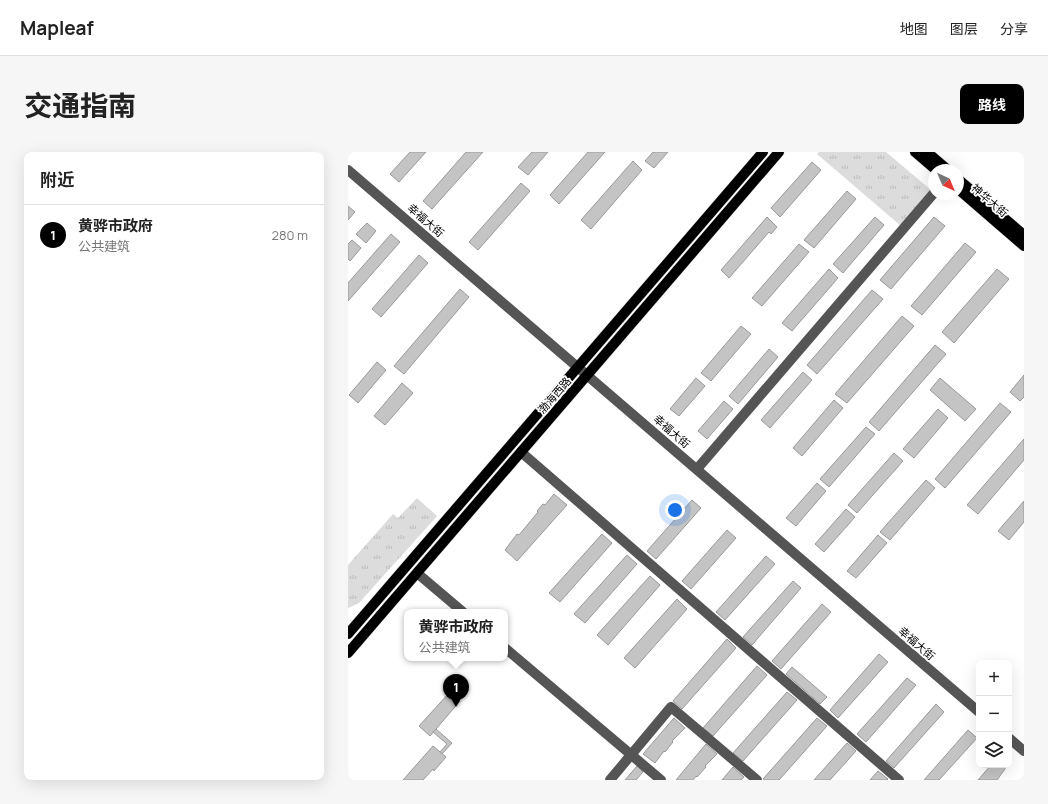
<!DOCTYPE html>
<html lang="zh">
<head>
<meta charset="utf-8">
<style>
	:root { --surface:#fff; --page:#f6f6f6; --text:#222; --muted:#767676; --line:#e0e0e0; --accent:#000 }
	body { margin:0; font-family:Manrope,"Noto Sans SC",sans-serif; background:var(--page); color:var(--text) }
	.controls { position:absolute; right:12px; bottom:12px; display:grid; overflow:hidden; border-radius:8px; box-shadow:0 4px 16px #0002 }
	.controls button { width:36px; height:36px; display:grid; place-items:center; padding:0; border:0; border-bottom:1px solid var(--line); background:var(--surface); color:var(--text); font:20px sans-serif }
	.compass { position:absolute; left:580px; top:12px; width:36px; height:36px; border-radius:50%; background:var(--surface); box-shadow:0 4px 16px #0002; rotate:136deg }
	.you { position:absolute; left:327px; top:358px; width:14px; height:14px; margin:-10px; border:3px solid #fff; border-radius:50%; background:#1a73e8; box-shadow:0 0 0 6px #1a73e833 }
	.badge { display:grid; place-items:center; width:26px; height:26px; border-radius:50%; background:var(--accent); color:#fff; font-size:13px; font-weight:700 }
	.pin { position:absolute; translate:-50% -33px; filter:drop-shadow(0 1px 2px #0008) }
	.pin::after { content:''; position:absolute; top:21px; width:14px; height:12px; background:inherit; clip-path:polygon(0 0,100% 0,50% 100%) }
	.popup { position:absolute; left:56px; top:457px; width:104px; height:52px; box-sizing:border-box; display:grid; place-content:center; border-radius:8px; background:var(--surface); filter:drop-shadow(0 1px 3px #0005); font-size:13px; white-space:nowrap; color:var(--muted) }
	.popup b { font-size:15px; color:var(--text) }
	.popup::after { content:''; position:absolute; left:50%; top:100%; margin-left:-8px; border:8px solid transparent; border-top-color:var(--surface) }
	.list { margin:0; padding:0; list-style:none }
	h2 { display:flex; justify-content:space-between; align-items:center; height:52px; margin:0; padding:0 16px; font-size:17px }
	h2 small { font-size:13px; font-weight:400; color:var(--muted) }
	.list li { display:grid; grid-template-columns:26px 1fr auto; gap:12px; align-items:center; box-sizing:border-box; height:60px; padding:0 16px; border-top:1px solid var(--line) }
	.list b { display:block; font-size:15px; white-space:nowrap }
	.list p { margin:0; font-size:13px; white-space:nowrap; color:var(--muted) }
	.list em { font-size:13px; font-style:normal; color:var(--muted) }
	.icon { flex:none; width:22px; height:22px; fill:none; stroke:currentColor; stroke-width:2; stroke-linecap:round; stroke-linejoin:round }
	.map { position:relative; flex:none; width:676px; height:628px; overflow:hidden; border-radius:8px }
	header { display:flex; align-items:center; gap:24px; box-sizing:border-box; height:56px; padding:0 20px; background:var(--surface); border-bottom:1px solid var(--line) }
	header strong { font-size:19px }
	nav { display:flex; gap:22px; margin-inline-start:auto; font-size:14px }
	.intro { display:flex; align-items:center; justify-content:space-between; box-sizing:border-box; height:96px; padding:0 24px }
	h1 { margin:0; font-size:28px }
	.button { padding:10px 18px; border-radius:8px; background:var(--accent); color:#fff; font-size:14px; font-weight:700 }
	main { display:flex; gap:24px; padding:0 24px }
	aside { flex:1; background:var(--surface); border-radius:8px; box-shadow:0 4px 16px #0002 }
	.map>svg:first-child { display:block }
</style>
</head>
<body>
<header>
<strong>Mapleaf</strong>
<nav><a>地图</a><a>图层</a><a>分享</a></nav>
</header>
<div class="intro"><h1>交通指南</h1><a class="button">路线</a></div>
<main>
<aside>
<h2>附近<small></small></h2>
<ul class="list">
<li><span class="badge">1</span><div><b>黄骅市政府</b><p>公共建筑</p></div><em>280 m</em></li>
</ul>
</aside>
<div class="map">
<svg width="676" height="628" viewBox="0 0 676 628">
	<defs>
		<pattern id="grass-tufts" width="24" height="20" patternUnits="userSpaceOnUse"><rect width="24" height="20" fill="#dcdcdc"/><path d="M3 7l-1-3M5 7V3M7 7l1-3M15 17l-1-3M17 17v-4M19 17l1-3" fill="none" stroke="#bbb"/></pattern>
	</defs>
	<rect width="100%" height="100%" fill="#fff"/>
	<!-- grass -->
	<g fill="url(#grass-tufts)">
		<polygon points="471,0 538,0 583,38 553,74 469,2"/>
		<polygon points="69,346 89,364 11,451 0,456 0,413 45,362 50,366"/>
	</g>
	<!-- building -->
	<g fill="#c4c4c4" stroke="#999">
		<polygon points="62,0 78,0 51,30 42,22"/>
		<polygon points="118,0 135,0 84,57 75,49"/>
		<polygon points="184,0 200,0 180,23 170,15"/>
		<polygon points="240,0 257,0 211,52 202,43"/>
		<polygon points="305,0 320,0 306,16 297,9"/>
		<polygon points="285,9 294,18 243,77 233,68"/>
		<polygon points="464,10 473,18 432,65 423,56"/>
		<polygon points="173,31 182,39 130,98 121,90"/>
		<polygon points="499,39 508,47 466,96 456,88"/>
		<polygon points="0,54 7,60 0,68"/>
		<polygon points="419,65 429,75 423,82 421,80 381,126 373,118"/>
		<polygon points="527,65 536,73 495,121 485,112"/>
		<polygon points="586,65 597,74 543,137 532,128"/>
		<polygon points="19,71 28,79 18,91 8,82"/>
		<polygon points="43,82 52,90 0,149 0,131"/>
		<polygon points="4,88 13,96 2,109 0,107 0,92"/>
		<polygon points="617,91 628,100 574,163 563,154"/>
		<polygon points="451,92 461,100 414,154 404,146"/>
		<polygon points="71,103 80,111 33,165 24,157"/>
		<polygon points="481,117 490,126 444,179 434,171"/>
		<polygon points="649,117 661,127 606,191 594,180"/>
		<polygon points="112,137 121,145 56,222 46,214"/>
		<polygon points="524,138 535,147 469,222 459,213"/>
		<polygon points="554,164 566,174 499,251 487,242"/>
		<polygon points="393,174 403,182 363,229 353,221"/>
		<polygon points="587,193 598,202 531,279 521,270"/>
		<polygon points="421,197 430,205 390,252 381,244"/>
		<polygon points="29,210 38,218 10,251 1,243"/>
		<polygon points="455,220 464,228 422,276 413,268"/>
		<polygon points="676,223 676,245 672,249 662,240"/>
		<polygon points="348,226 357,234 331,264 322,257"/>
		<polygon points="592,226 628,257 617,269 582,238"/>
		<polygon points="54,231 65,241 37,273 26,264"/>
		<polygon points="486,248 495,256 454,304 445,296"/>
		<polygon points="376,249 385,257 359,287 350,279"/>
		<polygon points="652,251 663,260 597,336 587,327"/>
		<polygon points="590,257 600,266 566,306 555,297"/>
		<polygon points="518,275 527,282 481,335 472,327"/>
		<polygon points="676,287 676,308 630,362 619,353"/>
		<polygon points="546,301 555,309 509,361 500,353"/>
		<polygon points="578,328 587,336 542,388 532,380"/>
		<polygon points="469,331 478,339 448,374 438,366"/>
		<polygon points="206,342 219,353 169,409 157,398 169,382 171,383 190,360 189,359 195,352 197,353"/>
		<polygon points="344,348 353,356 308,407 299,399"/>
		<polygon points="676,349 676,370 661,388 650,379"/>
		<polygon points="498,357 507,365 476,400 467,392"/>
		<polygon points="379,378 388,386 343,437 334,429"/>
		<polygon points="254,382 264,391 212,450 201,441"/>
		<polygon points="530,383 539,391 508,426 499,419"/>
		<polygon points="279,403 289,412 237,471 226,462"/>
		<polygon points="418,404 427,412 377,468 368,460"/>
		<polygon points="302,424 312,433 260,493 249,483"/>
		<polygon points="445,429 453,436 404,493 395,485"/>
		<polygon points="329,447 339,457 287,516 276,506"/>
		<polygon points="474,452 483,460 433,517 424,509"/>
		<polygon points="379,487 388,496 334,557 325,549"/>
		<polygon points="531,502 540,510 490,566 482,558"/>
		<polygon points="409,514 419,523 365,584 355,576"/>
		<polygon points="444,515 479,545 472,552 438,522"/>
		<polygon points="559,526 568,533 518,590 509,582"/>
		<polygon points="102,540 112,549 82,584 71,574"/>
		<polygon points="439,540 449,548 395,609 385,601"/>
		<polygon points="588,552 596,560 546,616 538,609"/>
		<polygon points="326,566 337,576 324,589 325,590 317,600 316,599 307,611 295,602"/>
		<polygon points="469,566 479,574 431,628 417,628 415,627"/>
		<polygon points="88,577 104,591 94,602 92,600 99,592 85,580"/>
		<polygon points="620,578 629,586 591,628 576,628"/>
		<polygon points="499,591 508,599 482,628 466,628"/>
		<polygon points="358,592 369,602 357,614 358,615 349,625 348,624 345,628 328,628"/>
		<polygon points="85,594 98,605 86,619 85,617 75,628 55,628"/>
		<polygon points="643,613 657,613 657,617 649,628 630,628"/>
		<polygon points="289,614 295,620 288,628 277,628"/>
		<polygon points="385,615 396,625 393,628 374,628"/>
		<polygon points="530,619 540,627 539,628 522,628"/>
	</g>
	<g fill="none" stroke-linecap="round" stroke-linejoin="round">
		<!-- major casing -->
		<g stroke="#dbdbdb" stroke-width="11">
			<g id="major">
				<polyline points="567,0 588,18"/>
				<polyline points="579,0 600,18"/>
				<polyline points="610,27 676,83"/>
				<polyline points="610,37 676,94"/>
				<polyline points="0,482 415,0"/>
				<polyline points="0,501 431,0"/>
			</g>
		</g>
		<!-- minor -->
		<g stroke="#555" stroke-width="10">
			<polyline points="0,18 631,560"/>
			<polyline points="173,300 551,628"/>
			<polyline points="349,317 586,41"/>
			<polyline points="69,421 115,460"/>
			<polyline points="157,496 313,628"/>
			<polyline points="661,586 676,599"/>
			<polyline points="262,628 323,555 409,628"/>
		</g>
		<!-- major -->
		<use href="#major" stroke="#000" stroke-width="10"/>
	</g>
	<g text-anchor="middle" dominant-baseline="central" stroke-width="3.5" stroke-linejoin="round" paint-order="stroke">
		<!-- street labels -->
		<g font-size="11" fill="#000" stroke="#fff">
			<text transform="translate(642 48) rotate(41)">神华大街</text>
			<text transform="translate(78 68) rotate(41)">幸福大街</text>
			<text transform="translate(206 243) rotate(-49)">渤海西路</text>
			<text transform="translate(324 279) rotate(41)">幸福大街</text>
			<text transform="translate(569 491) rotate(41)">幸福大街</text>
		</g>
	</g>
</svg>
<div class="controls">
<button>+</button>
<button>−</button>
<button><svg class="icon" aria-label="layers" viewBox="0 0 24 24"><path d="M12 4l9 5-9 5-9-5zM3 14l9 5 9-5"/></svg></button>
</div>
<svg class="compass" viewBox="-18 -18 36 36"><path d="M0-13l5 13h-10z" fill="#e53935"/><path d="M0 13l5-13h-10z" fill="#767676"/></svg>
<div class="you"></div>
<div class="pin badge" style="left:108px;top:555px">1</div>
<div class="popup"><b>黄骅市政府</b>公共建筑</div>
</div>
</main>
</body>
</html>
